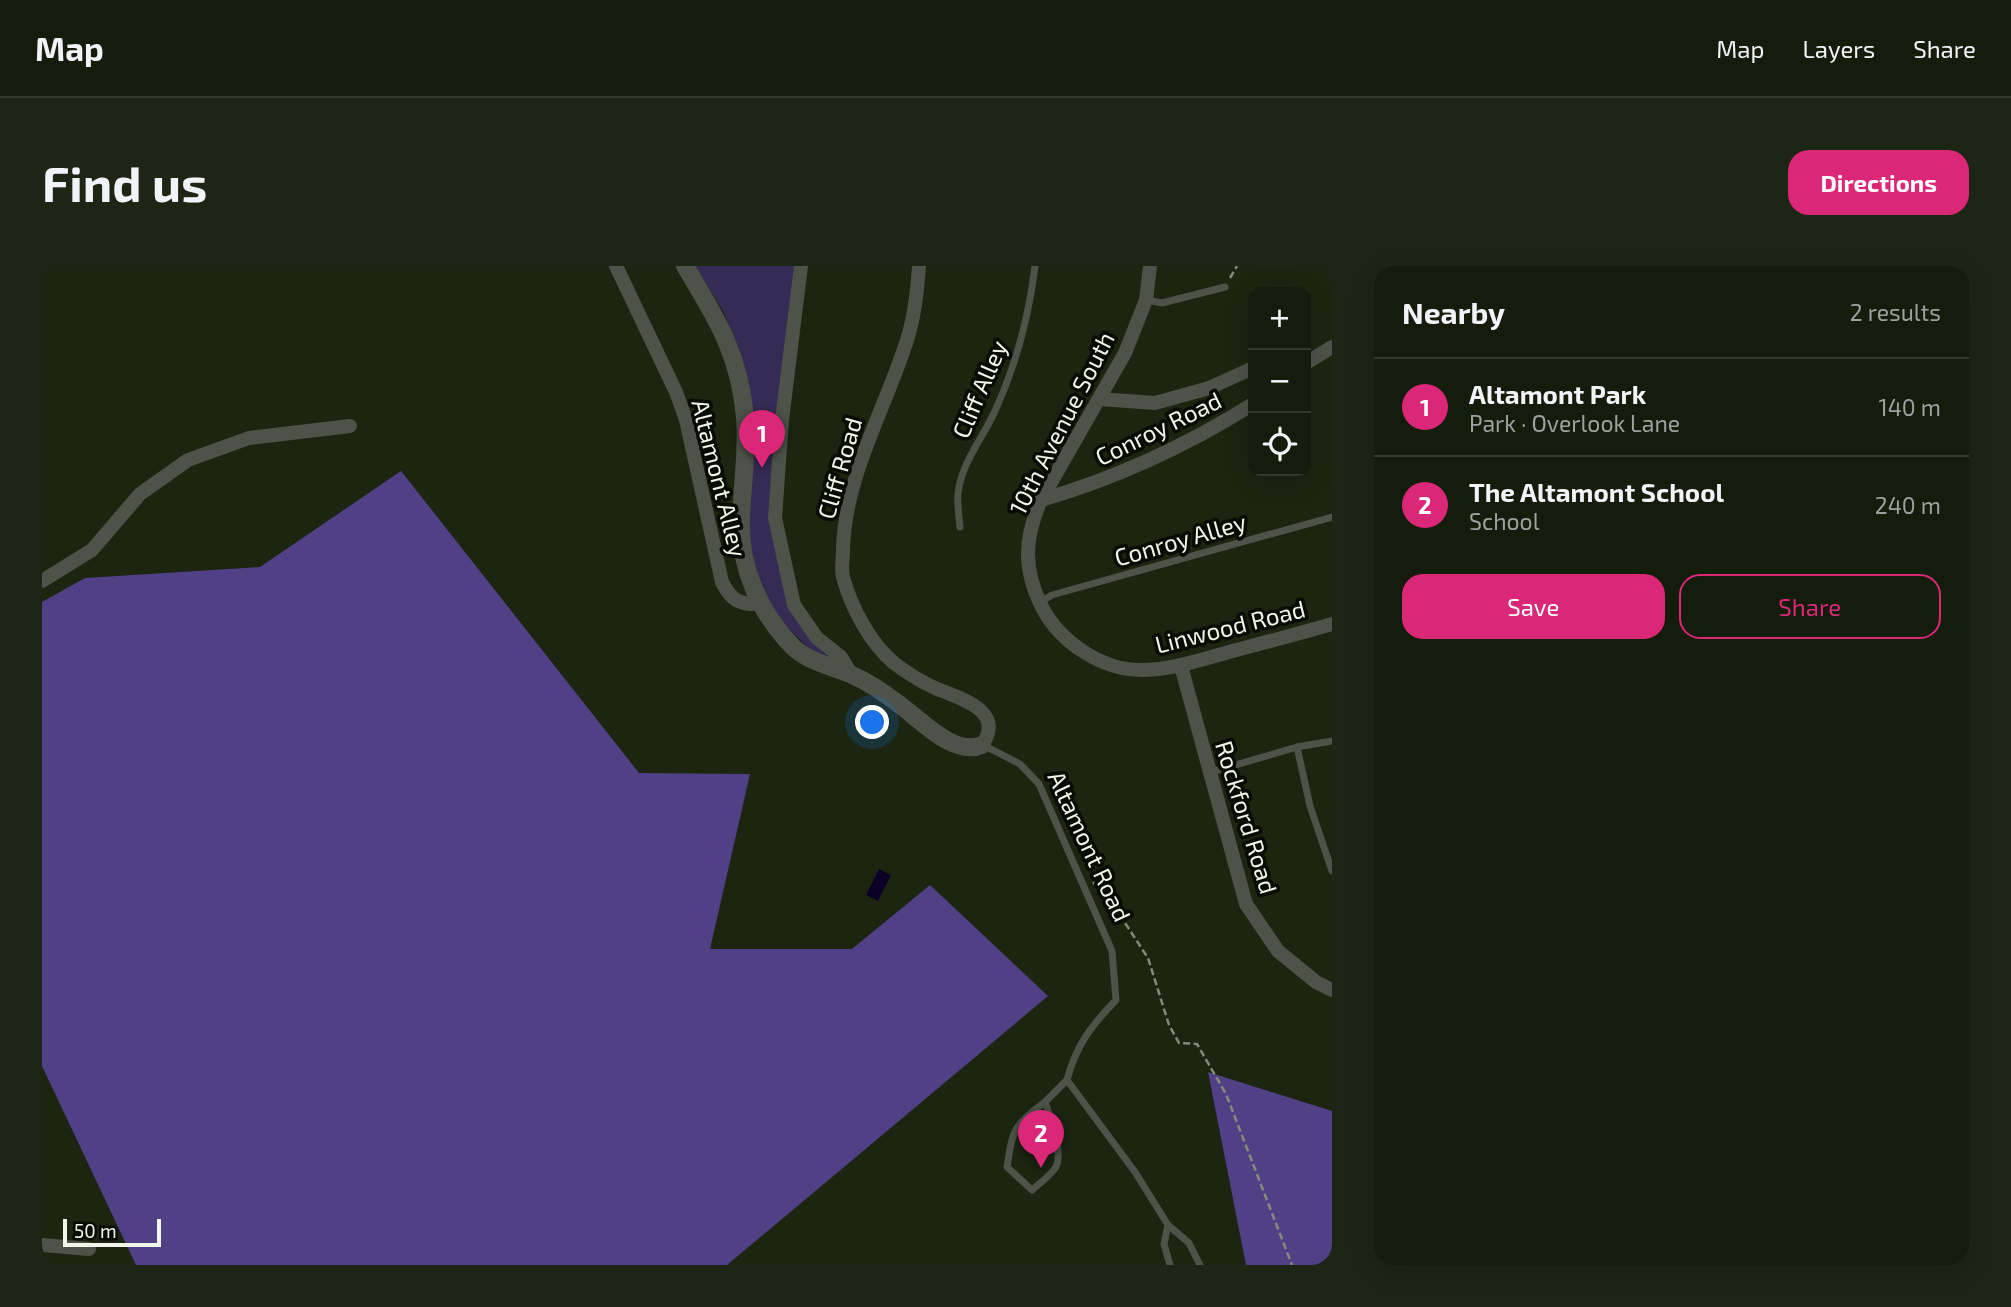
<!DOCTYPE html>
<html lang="en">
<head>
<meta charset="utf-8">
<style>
	:root { --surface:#141c0c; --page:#1d2515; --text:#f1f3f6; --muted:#9da19d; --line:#333a2d; --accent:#db2777 }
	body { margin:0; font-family:"Exo 2",sans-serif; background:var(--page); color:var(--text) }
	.controls { position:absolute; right:21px; top:21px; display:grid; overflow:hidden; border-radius:14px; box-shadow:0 7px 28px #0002 }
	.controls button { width:63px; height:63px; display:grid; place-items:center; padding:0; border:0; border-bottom:2px solid var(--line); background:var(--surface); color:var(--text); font:35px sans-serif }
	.scale { position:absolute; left:21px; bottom:18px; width:98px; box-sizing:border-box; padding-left:7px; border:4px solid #f0f7e9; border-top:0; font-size:19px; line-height:24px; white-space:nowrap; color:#f0f7e9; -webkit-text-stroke:5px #080c05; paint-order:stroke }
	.you { position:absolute; left:831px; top:457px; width:24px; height:24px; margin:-18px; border:5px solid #fff; border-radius:50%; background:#1a73e8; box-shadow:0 0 0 10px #1a73e833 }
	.badge { display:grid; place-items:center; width:46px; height:46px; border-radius:50%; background:var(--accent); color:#fff; font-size:23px; font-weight:700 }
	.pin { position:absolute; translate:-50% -58px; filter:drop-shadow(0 2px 4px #0008) }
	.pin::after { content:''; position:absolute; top:37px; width:24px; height:21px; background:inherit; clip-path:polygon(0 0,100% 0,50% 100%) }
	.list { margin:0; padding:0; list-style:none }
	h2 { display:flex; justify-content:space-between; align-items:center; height:91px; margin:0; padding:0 28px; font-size:30px }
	h2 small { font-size:23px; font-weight:400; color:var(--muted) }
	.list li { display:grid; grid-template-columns:46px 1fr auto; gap:21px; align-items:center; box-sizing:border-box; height:98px; padding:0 28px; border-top:2px solid var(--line) }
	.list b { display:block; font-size:26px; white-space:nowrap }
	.list p { margin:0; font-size:23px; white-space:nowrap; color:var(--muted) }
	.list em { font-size:23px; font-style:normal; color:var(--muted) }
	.actions { display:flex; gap:14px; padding:21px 28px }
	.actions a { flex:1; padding:16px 0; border:2px solid var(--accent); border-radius:21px; text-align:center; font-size:24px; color:var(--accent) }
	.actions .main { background:var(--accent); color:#fff }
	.icon { flex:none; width:38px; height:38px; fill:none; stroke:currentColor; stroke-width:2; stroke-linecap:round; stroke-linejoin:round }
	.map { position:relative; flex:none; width:1290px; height:999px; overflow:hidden; border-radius:21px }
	header { display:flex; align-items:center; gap:42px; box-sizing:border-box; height:98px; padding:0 35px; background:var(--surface); border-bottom:2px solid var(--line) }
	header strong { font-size:33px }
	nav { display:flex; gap:38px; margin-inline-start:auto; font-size:24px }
	.intro { display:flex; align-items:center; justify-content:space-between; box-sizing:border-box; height:168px; padding:0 42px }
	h1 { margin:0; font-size:49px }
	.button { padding:18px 32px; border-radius:21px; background:var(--accent); color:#fff; font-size:24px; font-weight:700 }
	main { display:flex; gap:42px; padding:0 42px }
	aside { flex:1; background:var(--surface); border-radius:21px; box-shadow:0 7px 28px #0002 }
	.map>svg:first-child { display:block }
</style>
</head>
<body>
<header>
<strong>Map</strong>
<nav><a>Map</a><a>Layers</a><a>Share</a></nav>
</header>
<div class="intro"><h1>Find us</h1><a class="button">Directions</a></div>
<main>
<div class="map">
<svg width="1290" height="999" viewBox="0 0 1290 999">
	<rect width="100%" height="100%" fill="#1b2510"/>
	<!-- green -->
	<polygon fill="#352b54" points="653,0 753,0 730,212 741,320 793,394 770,385 744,360 725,333 713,301 707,267 707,117 696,80 681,45"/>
	<!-- forest -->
	<g fill="#524086">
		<polygon points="359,205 597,507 708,508 668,683 810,683 888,619 1006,730 685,999 94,999 0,800 0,336 43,312 218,301"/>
		<polygon points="1166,806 1290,845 1290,999 1204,999"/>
	</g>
	<!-- water -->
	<polygon fill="#0d0028" points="837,603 849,609 836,635 824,629"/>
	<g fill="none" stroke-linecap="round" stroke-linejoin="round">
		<!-- path -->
		<g stroke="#838b7a" stroke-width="2.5" stroke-dasharray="7 3.5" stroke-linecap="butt">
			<polyline points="1188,12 1195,0"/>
			<polyline points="1051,616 1070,637 1106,692 1127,759 1137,777 1155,778 1184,828 1250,999"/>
		</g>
		<!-- service -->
		<g stroke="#4d5348" stroke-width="7">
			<polyline points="1105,34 1120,37 1183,21"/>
			<path d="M918,261C917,250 915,239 916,228C919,197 941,172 953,145C974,99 987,50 993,0"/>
			<polyline points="998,336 1010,329 1290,251"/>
			<path d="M941,479L978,498L997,518L1070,685L1074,734C1050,759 1034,779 1025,814L1093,906L1126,959L1147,977L1158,999"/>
			<polyline points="1255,481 1268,540 1290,605"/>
			<polyline points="1166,507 1255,481 1290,475"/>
			<path d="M1003,836C971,860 971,863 965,901L990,924C997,918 1009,909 1014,901C1021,887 1009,851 1003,836L1025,814"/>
			<polyline points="1126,959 1122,978 1128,999"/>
		</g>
		<!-- minor -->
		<g stroke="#4d5348" stroke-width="14">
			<path d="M574,0L634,126L644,154L680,316C689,334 697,339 718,338"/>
			<polyline points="759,0 740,154 733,252 752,339 775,372 799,391 809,408"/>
			<path d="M877,0C875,28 872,56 862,83C840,149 802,214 801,285C801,293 799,303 801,311C809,341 828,377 852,397C865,407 878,415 893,422C917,432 964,444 940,479"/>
			<path d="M1108,0L1104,34L1083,87L999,234C982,273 981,303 1000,341C1017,375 1059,404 1099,404C1129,404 1158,394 1187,386C1221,377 1256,368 1290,358"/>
			<polyline points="1264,97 1290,81"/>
			<polyline points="1057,133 1113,137 1167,122 1211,102"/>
			<path d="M999,234C1075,212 1144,180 1211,138"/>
			<polyline points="0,315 50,284 98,228 146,194 207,172 308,160"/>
			<polyline points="1139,400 1204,638 1236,685 1274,716 1290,724"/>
			<polyline points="0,979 47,983"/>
		</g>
		<!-- tertiary -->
		<path stroke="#4d5348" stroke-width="18" d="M643,0C675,53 697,87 703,151C706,184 700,219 699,252C697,301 717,346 751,381C767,396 789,400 808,408C827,416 842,427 858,439C879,454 912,491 940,479"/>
	</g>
	<g text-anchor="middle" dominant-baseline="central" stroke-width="7" stroke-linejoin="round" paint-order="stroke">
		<!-- street labels -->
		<g font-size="24" fill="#f0f7e9" stroke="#080c05">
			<text transform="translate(937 123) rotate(-67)">Cliff Alley</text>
			<text transform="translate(1019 157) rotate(-63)">10th Avenue South</text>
			<text transform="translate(1116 162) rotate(-26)">Conroy Road</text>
			<text transform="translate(797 202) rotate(-74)">Cliff Road</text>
			<text transform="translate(678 212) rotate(76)">Altamont Alley</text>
			<text transform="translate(1138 273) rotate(-16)">Conroy Alley</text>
			<text transform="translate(1188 360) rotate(-14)">Linwood Road</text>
			<text transform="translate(1205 551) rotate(73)">Rockford Road</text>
			<text transform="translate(1048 580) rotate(65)">Altamont Road</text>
		</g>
	</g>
</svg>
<div class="controls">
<button>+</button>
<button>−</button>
<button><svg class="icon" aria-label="locate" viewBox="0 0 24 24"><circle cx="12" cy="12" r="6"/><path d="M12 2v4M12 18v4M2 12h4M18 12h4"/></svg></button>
</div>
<div class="scale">50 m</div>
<div class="you"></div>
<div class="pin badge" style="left:720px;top:202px">1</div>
<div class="pin badge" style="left:999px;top:902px">2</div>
</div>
<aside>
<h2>Nearby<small>2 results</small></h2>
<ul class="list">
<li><span class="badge">1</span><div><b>Altamont Park</b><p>Park · Overlook Lane</p></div><em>140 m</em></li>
<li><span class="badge">2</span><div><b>The Altamont School</b><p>School</p></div><em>240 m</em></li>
</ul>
<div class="actions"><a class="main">Save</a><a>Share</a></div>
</aside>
</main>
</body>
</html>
